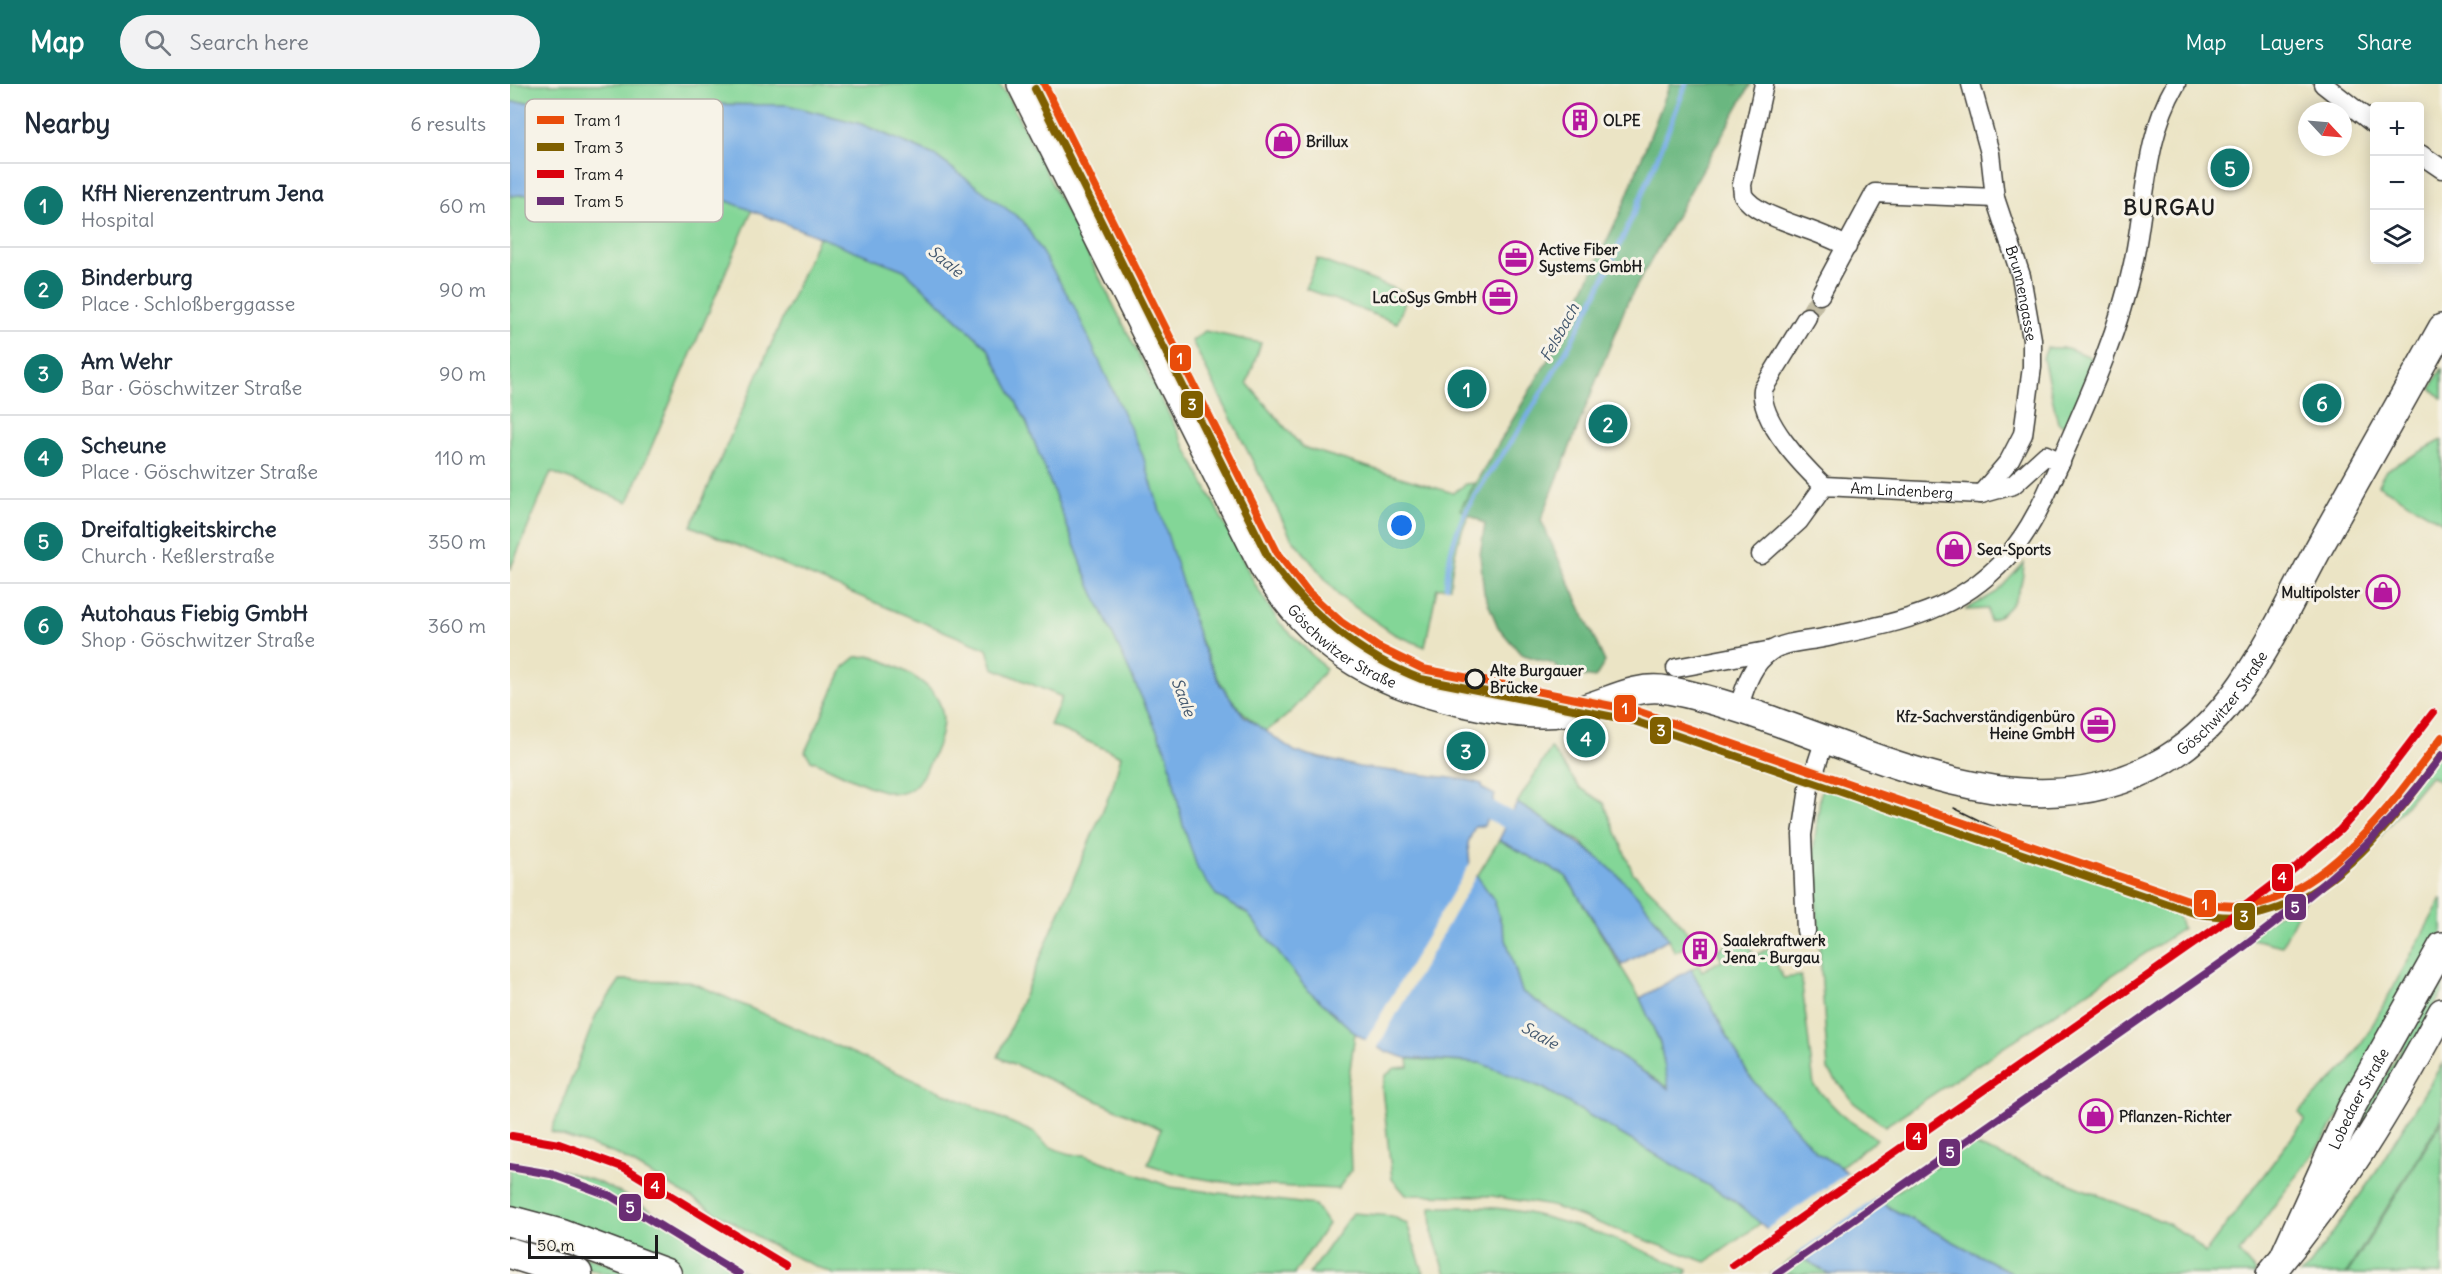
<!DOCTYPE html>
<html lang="en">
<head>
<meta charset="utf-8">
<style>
	:root { --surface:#fff; --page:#f2f2f3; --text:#1f2937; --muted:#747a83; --line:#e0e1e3; --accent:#0f766e }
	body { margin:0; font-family:Delius,sans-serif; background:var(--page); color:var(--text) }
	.controls { position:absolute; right:18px; top:18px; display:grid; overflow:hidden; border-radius:6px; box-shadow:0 3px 15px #0003 }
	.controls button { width:54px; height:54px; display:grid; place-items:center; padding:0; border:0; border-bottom:2px solid var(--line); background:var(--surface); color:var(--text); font:30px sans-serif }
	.compass { position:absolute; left:1788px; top:18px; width:54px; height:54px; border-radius:50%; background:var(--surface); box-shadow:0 3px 15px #0003; rotate:116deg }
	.scale { position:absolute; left:18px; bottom:15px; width:130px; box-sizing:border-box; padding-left:6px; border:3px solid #1c1c1c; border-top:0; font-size:16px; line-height:21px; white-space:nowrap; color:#1c1c1c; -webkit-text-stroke:4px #f7f3e8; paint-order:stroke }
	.you { position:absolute; left:892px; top:442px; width:21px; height:21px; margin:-15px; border:4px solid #fff; border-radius:50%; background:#1a73e8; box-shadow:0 0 0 9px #1a73e833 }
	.badge { display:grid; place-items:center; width:39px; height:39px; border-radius:50%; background:var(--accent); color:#fff; font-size:20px; font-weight:700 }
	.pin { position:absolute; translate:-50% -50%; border:3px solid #fff; box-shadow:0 2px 6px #0006 }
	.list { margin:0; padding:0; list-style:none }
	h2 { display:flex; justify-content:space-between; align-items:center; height:78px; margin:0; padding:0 24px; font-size:26px }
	h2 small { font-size:20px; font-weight:400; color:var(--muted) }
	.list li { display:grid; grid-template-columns:39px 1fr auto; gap:18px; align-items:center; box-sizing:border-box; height:84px; padding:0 24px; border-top:2px solid var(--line) }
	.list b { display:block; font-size:22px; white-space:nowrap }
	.list p { margin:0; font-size:20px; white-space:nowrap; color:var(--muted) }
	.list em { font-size:20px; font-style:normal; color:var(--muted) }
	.icon { flex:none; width:33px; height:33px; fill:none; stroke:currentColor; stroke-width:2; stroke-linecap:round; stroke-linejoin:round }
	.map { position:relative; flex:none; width:1932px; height:1190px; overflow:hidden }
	header { display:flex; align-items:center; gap:36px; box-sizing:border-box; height:84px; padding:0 30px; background:var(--accent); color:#fff }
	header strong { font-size:28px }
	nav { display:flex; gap:33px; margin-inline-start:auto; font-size:21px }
	.search { width:420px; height:54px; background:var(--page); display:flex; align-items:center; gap:15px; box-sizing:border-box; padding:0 21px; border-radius:33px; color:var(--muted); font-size:22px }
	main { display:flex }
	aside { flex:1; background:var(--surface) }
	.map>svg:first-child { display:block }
</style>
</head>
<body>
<header>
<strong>Map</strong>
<div class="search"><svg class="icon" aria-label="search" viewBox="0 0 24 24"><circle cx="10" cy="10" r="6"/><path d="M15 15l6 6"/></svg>Search here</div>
<nav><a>Map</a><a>Layers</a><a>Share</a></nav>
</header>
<main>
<aside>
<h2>Nearby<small>6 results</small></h2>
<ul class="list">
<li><span class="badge">1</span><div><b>KfH Nierenzentrum Jena</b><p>Hospital</p></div><em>60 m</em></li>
<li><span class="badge">2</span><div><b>Binderburg</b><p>Place · Schloßberggasse</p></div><em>90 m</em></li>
<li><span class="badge">3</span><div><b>Am Wehr</b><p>Bar · Göschwitzer Straße</p></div><em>90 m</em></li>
<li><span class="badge">4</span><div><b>Scheune</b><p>Place · Göschwitzer Straße</p></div><em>110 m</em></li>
<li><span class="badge">5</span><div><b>Dreifaltigkeitskirche</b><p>Church · Keßlerstraße</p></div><em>350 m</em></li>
<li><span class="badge">6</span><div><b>Autohaus Fiebig GmbH</b><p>Shop · Göschwitzer Straße</p></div><em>360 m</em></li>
</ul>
</aside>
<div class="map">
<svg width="1932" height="1190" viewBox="0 0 1932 1190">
	<rect width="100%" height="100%" fill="#f7f3e8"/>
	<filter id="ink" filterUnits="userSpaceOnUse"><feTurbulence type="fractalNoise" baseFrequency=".0167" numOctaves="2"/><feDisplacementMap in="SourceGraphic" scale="12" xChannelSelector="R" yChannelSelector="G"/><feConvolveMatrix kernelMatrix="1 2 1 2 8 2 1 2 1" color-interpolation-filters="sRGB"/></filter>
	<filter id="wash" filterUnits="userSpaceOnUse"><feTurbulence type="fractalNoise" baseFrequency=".008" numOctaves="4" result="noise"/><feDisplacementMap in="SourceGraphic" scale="24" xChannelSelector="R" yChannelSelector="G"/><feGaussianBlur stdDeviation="1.35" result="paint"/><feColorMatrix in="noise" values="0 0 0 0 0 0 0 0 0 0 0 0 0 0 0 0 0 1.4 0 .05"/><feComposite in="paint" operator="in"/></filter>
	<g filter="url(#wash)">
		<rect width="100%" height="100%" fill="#ebe4c5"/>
		<!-- green -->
		<g fill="#83d697" stroke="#50795a" stroke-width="1.5">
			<path d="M0,0H488L497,11L746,502L769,538L816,585C797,609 782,633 755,647C708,614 693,565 675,513L512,137L424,71L351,40L277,21L0,18Z"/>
			<polygon points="129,92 194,108 242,126 118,418 41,388 0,486 0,112 68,105"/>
			<path d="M309,152L394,186L478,264L517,339L580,501L658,671L673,741L707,812L738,830L796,904L845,949L838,1000L841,1087L828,1105C766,1102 697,1103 638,1080L651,1045L488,973L603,702L611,672L540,641L552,613L483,584L477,565L181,442Z"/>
			<polygon points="807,175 898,210 887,239 796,205"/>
			<path d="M695,247L751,259L737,299L792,363L943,409L956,400L978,398C955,431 943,463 940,503L927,504L915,563L884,550L829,512L781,453L682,257Z"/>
			<polygon points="1537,264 1557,264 1586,275 1556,343 1548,339 1533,274"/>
			<polygon points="1932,284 1932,315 1921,304"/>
			<polygon points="1932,356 1932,438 1868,401 1876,386"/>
			<path d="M1514,479C1513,505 1504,527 1479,537L1478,525L1455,526L1487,508Z"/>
			<path d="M363,572C422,598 454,617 417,684C412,693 404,707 392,709C370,712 324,685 301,676L295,668L334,583L346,573Z"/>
			<path d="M1932,663V699L1920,692L1866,757L1839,782L1794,816L1772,862L1733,853C1812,805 1878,736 1932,663Z"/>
			<polygon points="1041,664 1069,703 1094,719 1123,789 1154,819 1185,858 1165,868 1148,837 1071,758 1007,719"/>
			<polygon points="1312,698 1640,812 1667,827 1672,845 1375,1042 1344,1019 1318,986 1303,771"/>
			<polygon points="989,756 1056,792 1130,914 1150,959 1160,1005 1012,908 984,816 966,794"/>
			<polygon points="1932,814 1932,847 1907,900 1819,1048 1729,1169 1746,1188 1744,1190 1504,1190 1380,1124 1371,1117 1460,1059 1654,1138 1680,1153 1695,1169 1795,1036 1789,1028 1838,980 1858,949"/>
			<polygon points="1234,852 1245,872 1259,864 1273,894 1291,892 1304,1002 1334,1033 1367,1055 1330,1083 1307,1069 1239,992 1181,885 1189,881 1192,887 1212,876 1207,866"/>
			<polygon points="1932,890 1932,908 1912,944 1840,1061 1836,1058 1897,956"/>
			<path d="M110,896L177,897L190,902L525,1049C533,1063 559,1072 575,1071L661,1103L805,1121L818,1140L784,1190H323L272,1167L108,1071L41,1048L86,931Z"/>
			<polygon points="898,975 970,979 1033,1004 1223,1116 1251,1139 1196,1178 1041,1122 982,1112 896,1111 882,1095 872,1004 875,992 885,984 899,983"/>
			<polygon points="1932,980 1932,1034 1836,1190 1790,1190 1798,1184 1862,1094"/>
			<polygon points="1932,1037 1932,1190 1837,1190 1850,1170"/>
			<path d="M0,1078C29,1081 57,1086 85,1097C139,1120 188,1160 238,1190H183L0,1126Z"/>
			<path d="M921,1123C942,1123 964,1122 985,1124C1042,1129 1126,1162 1178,1186L1176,1190H936L922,1148Z"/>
			<polygon points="842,1129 882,1132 897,1140 914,1190 799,1190"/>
			<polygon points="0,1147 128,1190 96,1190 0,1158"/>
			<polygon points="1288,1171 1319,1190 1261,1190"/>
		</g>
		<!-- forest -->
		<polygon fill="#6ab780" stroke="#436a4e" stroke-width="1.5" points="1160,0 1241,0 1117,219 1031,436 1095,578 1085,594 1054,589 1043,580 1011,570 988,543 974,509 970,471 975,440 950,425 1048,259 1111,127"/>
		<!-- water -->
		<g fill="#78aee6" stroke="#4a6581" stroke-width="1.5">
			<polygon points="0,18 277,21 351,40 424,71 513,137 563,220 633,372 691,560 710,600 734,632 786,668 849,683 958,696 972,700 973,705 985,711 974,742 965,742 958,759 960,782 984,816 1012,908 1159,1005 1150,959 1130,914 1181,885 1239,992 1307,1069 1330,1083 1380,1124 1504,1190 1319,1190 1288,1171 1223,1116 1033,1004 970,979 896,974 872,966 845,949 796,904 738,830 707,812 688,786 673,741 658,671 580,501 517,339 478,264 394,186 194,108 129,92 68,105 0,112"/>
			<path d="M1007,719C1066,755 1123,792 1158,855L1112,881L1056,792L989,756Z"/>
		</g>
		<!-- pier -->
		<g fill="#ebe4c5">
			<polygon points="962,776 967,790 866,966 854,959"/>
			<polygon points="1340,1087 1369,1112 1284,1171 1255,1146"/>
		</g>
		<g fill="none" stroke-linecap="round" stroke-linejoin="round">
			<!-- stream -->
			<path stroke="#78aee6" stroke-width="5" d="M936,502C940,435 970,405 1005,352C1025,321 1043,289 1061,258C1106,176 1143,88 1176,0"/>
			<!-- canal -->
			<polyline stroke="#78aee6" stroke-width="18" points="954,725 979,726 1020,747"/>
		</g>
	</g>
	<g filter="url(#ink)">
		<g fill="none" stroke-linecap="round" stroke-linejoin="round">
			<!-- street-tunnel -->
			<polyline stroke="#c2bca3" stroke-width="18" stroke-dasharray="18 9" stroke-linecap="butt" points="1297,233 1310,211"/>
			<!-- street casing -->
			<g stroke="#3b3a35" stroke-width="21">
				<g id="street">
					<path d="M1254,0L1232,101L1233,111C1246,135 1311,145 1337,163"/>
					<path id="s1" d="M1461,0L1480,69L1485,114L1511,192L1522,255V283L1513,350L1499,377L1471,410"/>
					<polyline points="1813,0 1864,40"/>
					<polyline points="1910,70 1932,85"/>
					<polyline points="1310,211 1365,109 1485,114"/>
					<path d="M1297,233L1253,305C1249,336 1292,381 1314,402"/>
					<path id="s2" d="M1251,471L1289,437L1314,402L1471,410L1503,401L1536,371L1551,378"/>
					<polyline points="1166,584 1262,566"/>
					<path d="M1228,625C1235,604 1241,580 1261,567C1273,558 1299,557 1313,554C1384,539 1445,530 1496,474C1524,443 1539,404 1555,367C1582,306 1609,246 1623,180C1636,120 1634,54 1666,0"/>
					<polyline points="1296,847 1292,751 1299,704 1315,655"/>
				</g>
			</g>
			<!-- secondary casing -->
			<g stroke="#3b3a35" stroke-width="30">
				<g id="secondary">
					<path id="s3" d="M511,0L755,486C808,570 873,604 968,622C999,628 1026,633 1057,628C1093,623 1121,599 1158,606C1314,635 1499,770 1655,676C1732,630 1769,536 1811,460C1852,388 1892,316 1932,244"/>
					<path id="s4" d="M1775,1170L1841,1024L1932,862"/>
					<path d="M1760,1190C1828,1110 1882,1021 1932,928"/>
				</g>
			</g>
			<!-- primary casing -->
			<g stroke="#3b3a35" stroke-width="33">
				<g id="primary">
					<polyline points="0,1137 52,1151 156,1190"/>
					<polyline points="0,1169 67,1190"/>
				</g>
			</g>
			<!-- street -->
			<use href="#street" stroke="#fff" stroke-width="18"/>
			<!-- secondary -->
			<use href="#secondary" stroke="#fff" stroke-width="27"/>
			<!-- primary -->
			<use href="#primary" stroke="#fff" stroke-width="30"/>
			<!-- tram -->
			<polyline stroke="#1c1c1c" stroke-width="1.5" points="1444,724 1509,756"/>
			<!-- tram-1 casing -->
			<g stroke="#f7f3e8" stroke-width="12">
				<path id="tram-1" d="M534,0L767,468L798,508L831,538L868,563L913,585L1127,627L1687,819C1708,821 1730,824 1751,819C1828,798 1887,713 1932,653"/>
			</g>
			<!-- tram-2 casing -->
			<g stroke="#f7f3e8" stroke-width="12">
				<path id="tram-2" d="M525,5L758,473C798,529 847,570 911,595L1124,637L1684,829C1706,833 1730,835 1752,829C1830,810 1887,731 1932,671"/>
			</g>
			<!-- tram-3 casing -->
			<g stroke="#f7f3e8" stroke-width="12">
				<g id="tram-3">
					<polyline points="2,1052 49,1060 115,1084 275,1181"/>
					<polyline points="1223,1181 1706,844 1785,784 1830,746 1855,718 1923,629"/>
				</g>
			</g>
			<!-- tram-4 casing -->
			<g stroke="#f7f3e8" stroke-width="12">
				<g id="tram-4">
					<polyline points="0,1083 41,1090 101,1112 229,1190"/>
					<path d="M1266,1190L1724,870C1808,807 1870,758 1932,671"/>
				</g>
			</g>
			<!-- tram-1 -->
			<use href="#tram-1" stroke="#e94c0a" stroke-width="8"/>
			<!-- tram-2 -->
			<use href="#tram-2" stroke="#7f5f00" stroke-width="8"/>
			<!-- tram-3 -->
			<use href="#tram-3" stroke="#da020e" stroke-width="8"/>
			<!-- tram-4 -->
			<use href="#tram-4" stroke="#6a2e74" stroke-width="8"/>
		</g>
	</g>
	<!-- icons -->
	<defs>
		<g id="building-ring" transform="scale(1.725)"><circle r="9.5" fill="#f7f3e8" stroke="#b5179e" stroke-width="1.5"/><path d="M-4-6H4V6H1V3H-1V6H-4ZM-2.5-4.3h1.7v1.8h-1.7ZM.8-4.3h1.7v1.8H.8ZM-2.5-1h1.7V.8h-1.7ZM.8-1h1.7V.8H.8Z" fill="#b5179e"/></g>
		<g id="shop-ring" transform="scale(1.725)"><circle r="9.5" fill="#f7f3e8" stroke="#b5179e" stroke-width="1.5"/><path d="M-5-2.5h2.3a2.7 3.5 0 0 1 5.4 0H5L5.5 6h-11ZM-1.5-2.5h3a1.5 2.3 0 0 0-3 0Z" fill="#b5179e"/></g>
		<g id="office-ring" transform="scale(1.725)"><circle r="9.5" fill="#f7f3e8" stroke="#b5179e" stroke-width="1.5"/><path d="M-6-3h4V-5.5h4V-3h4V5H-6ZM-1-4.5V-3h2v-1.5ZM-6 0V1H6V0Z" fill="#b5179e"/></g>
	</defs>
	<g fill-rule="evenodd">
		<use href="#building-ring" x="1070" y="36"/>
		<use href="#shop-ring" x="773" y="57"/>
		<use href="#office-ring" x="1006" y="174"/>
		<use href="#office-ring" x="990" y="213"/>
		<use href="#shop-ring" x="1444" y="465"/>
		<use href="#shop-ring" x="1873" y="508"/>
		<use href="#office-ring" x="1588" y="641"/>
		<use href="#building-ring" x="1190" y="865"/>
		<use href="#shop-ring" x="1586" y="1032"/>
	</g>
	<!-- markers -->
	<circle fill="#f7f3e8" stroke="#1c1c1c" stroke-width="3" cx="965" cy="595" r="9"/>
	<g text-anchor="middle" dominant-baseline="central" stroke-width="6" stroke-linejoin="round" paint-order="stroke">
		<!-- poi labels -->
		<g font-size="15" font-weight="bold" fill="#1c1c1c" stroke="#f7f3e8" text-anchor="start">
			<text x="1093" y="36">OLPE</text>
			<text x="796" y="57">Brillux</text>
			<text x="1029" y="165">Active Fiber<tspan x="1029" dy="17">Systems GmbH</tspan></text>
			<text x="967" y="213" text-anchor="end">LaCoSys GmbH</text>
			<text x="1467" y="465">Sea-Sports</text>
			<text x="1850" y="508" text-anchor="end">Multipolster</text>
			<text x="1565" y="632" text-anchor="end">Kfz-Sachverständigenbüro<tspan x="1565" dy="17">Heine GmbH</tspan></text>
			<text x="1213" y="856">Saalekraftwerk<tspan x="1213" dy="17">Jena - Burgau</tspan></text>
			<text x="1609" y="1032">Pflanzen-Richter</text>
		</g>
		<!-- street labels -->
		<g font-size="15" fill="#1c1c1c" stroke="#f7f3e8">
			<text stroke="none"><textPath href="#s1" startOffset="216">Brunnengasse</textPath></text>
			<text stroke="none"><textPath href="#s2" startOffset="172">Am Lindenberg</textPath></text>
			<text stroke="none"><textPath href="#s3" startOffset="654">Göschwitzer Straße</textPath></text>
			<text stroke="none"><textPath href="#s3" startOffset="1599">Göschwitzer Straße</textPath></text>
			<text stroke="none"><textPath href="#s4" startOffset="172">Lobedaer Straße</textPath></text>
		</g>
		<!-- stop labels -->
		<g font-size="15" font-weight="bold" fill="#1c1c1c" stroke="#f7f3e8" text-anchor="start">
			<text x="980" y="586">Alte Burgauer<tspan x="980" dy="17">Brücke</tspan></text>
		</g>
		<!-- water labels -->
		<g font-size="16" font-style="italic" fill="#41566d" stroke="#f7f3e8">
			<text transform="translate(436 177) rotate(39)">Saale</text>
			<text transform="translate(1049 248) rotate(-61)">Felsbach</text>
			<text transform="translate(674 613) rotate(69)">Saale</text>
			<text transform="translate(1030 951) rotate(29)">Saale</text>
		</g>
		<!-- district labels -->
		<g font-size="21" font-weight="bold" letter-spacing="1.5" fill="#1c1c1c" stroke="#f7f3e8">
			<text x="1660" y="123">BURGAU</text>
		</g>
	</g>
	<!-- legend -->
	<rect x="15" y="15" width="198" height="123" rx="9" fill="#f7f3e8" stroke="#b5b2ab" stroke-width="1.5"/>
	<rect x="27" y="32" width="27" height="8" fill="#e94c0a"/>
	<rect x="27" y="59" width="27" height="8" fill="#7f5f00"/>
	<rect x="27" y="86" width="27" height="8" fill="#da020e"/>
	<rect x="27" y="113" width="27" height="8" fill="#6a2e74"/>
	<g font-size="16" fill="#1c1c1c">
		<text x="64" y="42">Tram 1</text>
		<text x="64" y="69">Tram 3</text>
		<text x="64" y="96">Tram 4</text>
		<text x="64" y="123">Tram 5</text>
	</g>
	<g stroke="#f7f3e8" stroke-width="2">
		<rect x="659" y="260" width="23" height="28" rx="6" fill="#e94c0a"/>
		<rect x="670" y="306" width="24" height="29" rx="6" fill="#7f5f00"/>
		<rect x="1103" y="610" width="24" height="29" rx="6" fill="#e94c0a"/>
		<rect x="1139" y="632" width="23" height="29" rx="6" fill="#7f5f00"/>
		<rect x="1761" y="779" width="23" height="29" rx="6" fill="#da020e"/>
		<rect x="1683" y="805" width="24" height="29" rx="6" fill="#e94c0a"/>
		<rect x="1774" y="809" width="23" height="28" rx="6" fill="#6a2e74"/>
		<rect x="1723" y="818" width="23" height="29" rx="6" fill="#7f5f00"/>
		<rect x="1395" y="1038" width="23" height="29" rx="6" fill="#da020e"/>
		<rect x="1428" y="1054" width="23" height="29" rx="6" fill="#6a2e74"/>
		<rect x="133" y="1088" width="23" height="28" rx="6" fill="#da020e"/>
		<rect x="108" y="1109" width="24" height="29" rx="6" fill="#6a2e74"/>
	</g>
	<g font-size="16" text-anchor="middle" font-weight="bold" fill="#fff">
		<text x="670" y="280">1</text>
		<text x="682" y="326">3</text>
		<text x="1115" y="630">1</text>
		<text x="1151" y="652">3</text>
		<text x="1772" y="799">4</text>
		<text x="1695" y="826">1</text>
		<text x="1785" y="829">5</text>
		<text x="1734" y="838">3</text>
		<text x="1407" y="1059">4</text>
		<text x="1440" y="1074">5</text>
		<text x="145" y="1108">4</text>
		<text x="120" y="1129">5</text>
	</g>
</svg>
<div class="controls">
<button>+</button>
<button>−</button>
<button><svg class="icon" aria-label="layers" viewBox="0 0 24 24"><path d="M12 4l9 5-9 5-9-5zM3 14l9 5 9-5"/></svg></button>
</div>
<svg class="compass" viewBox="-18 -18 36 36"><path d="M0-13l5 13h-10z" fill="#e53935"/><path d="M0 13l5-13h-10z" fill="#747a83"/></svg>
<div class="scale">50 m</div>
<div class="you"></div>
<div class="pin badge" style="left:957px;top:305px">1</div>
<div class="pin badge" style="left:1098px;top:340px">2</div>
<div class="pin badge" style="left:956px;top:667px">3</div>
<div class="pin badge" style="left:1076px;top:654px">4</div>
<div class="pin badge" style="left:1720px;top:84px">5</div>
<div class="pin badge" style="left:1812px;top:319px">6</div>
</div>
</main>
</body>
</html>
